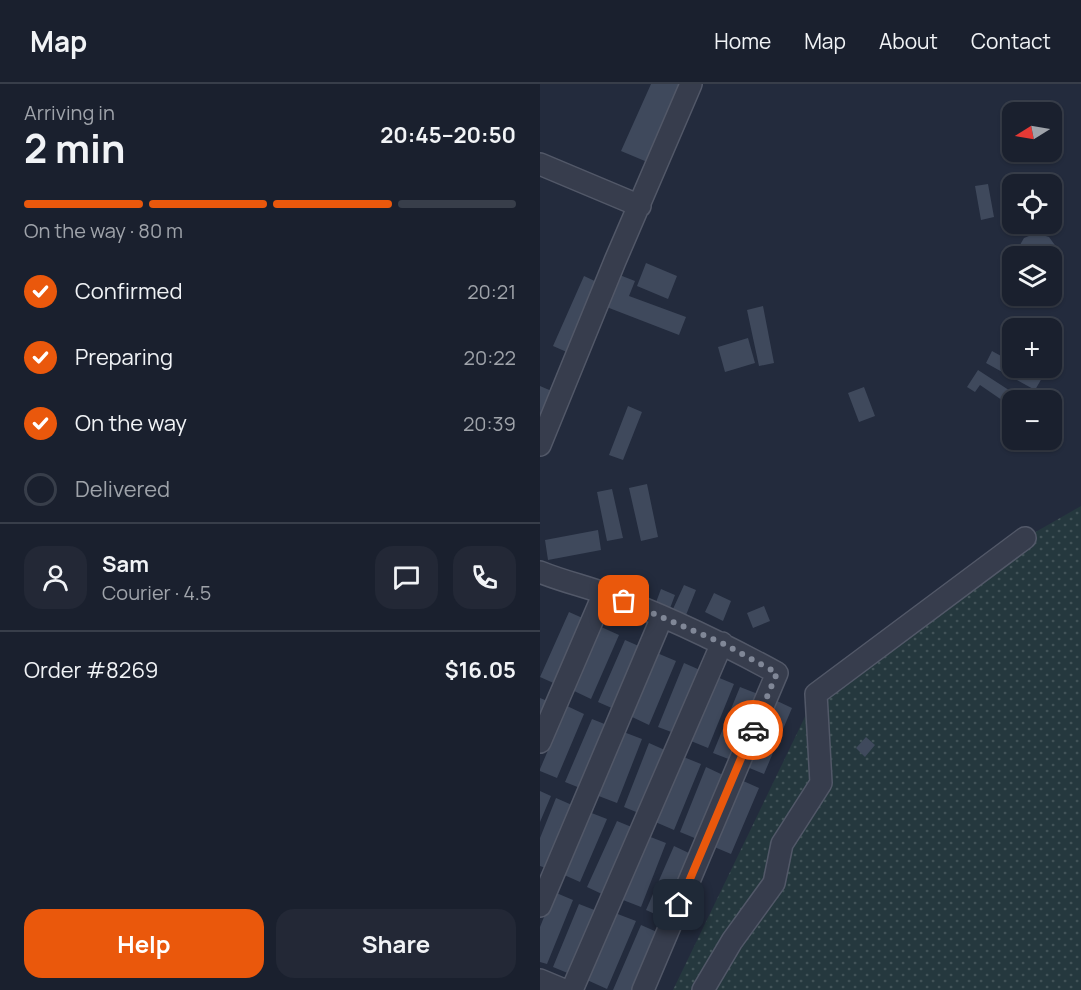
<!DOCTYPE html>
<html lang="en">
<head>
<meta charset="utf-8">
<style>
	body { margin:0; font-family:Manrope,sans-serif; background:#232836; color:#f1f3f6; height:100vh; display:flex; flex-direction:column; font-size:22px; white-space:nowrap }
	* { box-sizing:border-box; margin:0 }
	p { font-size:20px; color:#9fa3aa }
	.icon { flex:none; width:33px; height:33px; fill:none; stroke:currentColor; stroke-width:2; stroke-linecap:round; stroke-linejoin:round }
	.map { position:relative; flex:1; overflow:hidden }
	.panel { display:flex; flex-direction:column; background:#1a202e; width:540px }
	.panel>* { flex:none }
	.needle { width:39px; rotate:259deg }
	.controls { position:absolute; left:462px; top:18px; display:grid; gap:12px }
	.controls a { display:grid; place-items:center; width:60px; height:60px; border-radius:12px; background:#1a202e; box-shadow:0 2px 4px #0004,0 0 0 2px #383e4a; font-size:30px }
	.pin { position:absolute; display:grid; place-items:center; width:51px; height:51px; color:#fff; margin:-26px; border-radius:12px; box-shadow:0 3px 9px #0006 }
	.courier { position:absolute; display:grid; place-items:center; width:60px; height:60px; margin:-30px; border:4px solid #ea580c; border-radius:50%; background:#fff; color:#222; box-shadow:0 2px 8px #0007 }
	.headline em { font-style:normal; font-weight:700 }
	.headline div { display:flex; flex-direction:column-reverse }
	.headline { display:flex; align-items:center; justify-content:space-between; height:102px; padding:0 24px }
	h1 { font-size:39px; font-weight:700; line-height:45px }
	.bar { display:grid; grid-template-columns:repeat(4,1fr); gap:9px 6px; align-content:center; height:72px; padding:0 24px }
	.bar i { height:8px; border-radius:4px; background:#383e4a }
	.bar .active { background:#ea580c }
	.bar p { grid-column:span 4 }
	.line { display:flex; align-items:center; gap:15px; padding:0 24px; border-top:2px solid #383e4a }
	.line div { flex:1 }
	.round { display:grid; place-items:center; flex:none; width:63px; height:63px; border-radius:18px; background:#232836 }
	ol { padding:0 24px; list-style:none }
	li { display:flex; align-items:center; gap:18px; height:66px }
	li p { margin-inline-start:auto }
	li .icon { padding:6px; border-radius:50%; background:#ea580c; color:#fff; stroke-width:4 }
	li:last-child { color:#9fa3aa }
	li i { width:33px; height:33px; border:3px solid #383e4a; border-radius:50% }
	.button { display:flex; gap:12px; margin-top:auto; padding:12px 24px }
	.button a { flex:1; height:69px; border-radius:18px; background:#ea580c; color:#fff; font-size:24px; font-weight:700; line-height:69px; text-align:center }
	.button a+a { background:#232836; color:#f1f3f6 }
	header { display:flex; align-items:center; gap:36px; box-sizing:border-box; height:84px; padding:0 30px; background:#1a202e; border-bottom:2px solid #383e4a }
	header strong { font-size:28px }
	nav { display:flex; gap:33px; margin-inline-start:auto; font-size:21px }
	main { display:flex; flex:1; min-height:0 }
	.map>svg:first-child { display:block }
	.grass { fill:url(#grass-dots) }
	.building { fill:#3f495c }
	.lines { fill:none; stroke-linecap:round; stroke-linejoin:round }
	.minor-casing { stroke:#525868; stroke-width:24 }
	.minor { stroke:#373d4d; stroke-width:21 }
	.done { stroke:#808797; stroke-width:6; stroke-dasharray:0 10.8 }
	.route { stroke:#ea580c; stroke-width:8 }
</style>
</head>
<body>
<header>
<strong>Map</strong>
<nav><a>Home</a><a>Map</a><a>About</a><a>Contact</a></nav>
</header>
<main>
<section class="panel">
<div class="headline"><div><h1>2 min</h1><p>Arriving in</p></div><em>20:45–20:50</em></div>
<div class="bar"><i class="active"></i><i class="active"></i><i class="active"></i><i></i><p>On the way · 80 m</p></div>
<ol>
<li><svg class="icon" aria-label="check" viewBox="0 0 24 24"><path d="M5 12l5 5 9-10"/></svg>Confirmed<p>20:21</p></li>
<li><svg class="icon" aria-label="check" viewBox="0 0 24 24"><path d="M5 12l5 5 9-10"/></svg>Preparing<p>20:22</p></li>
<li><svg class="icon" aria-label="check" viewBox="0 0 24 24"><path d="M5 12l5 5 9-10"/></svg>On the way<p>20:39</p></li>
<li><i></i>Delivered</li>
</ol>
<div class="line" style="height:108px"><a class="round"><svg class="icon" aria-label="person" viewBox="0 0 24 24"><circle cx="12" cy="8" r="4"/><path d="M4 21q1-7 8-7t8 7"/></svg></a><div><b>Sam</b><p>Courier · 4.5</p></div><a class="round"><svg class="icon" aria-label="chat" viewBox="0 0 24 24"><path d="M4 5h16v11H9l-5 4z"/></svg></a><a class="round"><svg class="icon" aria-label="phone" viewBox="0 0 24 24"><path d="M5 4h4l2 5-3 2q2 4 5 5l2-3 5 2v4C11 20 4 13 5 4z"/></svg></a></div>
<div class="line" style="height:78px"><div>Order #8269</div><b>$16.05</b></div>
<div class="button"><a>Help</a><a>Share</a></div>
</section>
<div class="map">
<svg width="541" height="906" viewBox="0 0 541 906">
	<defs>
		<pattern id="grass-dots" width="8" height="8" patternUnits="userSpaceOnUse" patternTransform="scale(1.5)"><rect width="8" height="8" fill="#25383e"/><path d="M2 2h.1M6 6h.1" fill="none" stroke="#425358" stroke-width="1.8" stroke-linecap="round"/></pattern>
	</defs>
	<rect width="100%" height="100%" fill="#232b3d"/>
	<path class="grass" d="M541 422V906H133L276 610 485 454Z"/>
	<path class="building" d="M111 0H147L112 80 81 67Z
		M448 100 454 133 441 136 435 102Z
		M496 149 509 153 517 164 516 177 512 185V172H477V166L484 154Z
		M106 179 137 192 128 215 97 202Z
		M77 190 95 197 89 212 146 233 139 251 64 222Z
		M44 192 59 199 29 269 13 262Z
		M223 222 234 279 219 282 207 226Z
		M208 254 215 279 185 288 178 263Z
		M452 267 472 278V284H482L502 294 495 306 446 279Z
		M438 286 484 316H472V323L440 301 435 308 427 303Z
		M0 302 14 308 0 340Z
		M324 303 335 332 319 338 308 309Z
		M88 322 102 328 83 376 69 371Z
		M107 400 118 453 101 457 89 404Z
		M72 405 83 454 67 457 57 408Z
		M58 446 61 466 8 476 5 456Z
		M144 501 156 506 146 531 133 525Z
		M121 505 135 511 129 527 115 521Z
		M174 509 191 517 183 537 165 528Z
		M224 522 230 537 213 544 207 529Z
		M29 528 47 536 18 601 0 593Z
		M59 542 79 551 51 615 32 606Z
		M85 556 101 563 74 625 58 618Z
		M117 569 136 577 109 641 90 632Z
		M144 579 160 586 134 649 118 643Z
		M177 593 194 600 168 664 151 657Z
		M200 603 218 610 191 676 173 669Z
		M0 614 10 618 0 641Z
		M235 616 252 624 224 690 207 683Z
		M27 622 44 630 17 694 0 687V685Z
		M52 635 67 641 40 704 25 698Z
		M81 647 102 655 77 719 56 711Z
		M326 653 335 661 325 673 316 664Z
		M109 659 127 667 101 730 84 723Z
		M141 672 161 680 134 746 113 737Z
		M166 683 183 691 157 755 140 748Z
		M201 696 219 704 191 770 172 762Z
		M0 707 11 712 0 738Z
		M16 714 32 721 6 784 0 782V754Z
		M49 728 67 735 40 798 22 790Z
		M77 737 94 744 64 811 47 803Z
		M108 752 126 759 101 823 83 816Z
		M134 762 151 770 124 834 106 826Z
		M14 808 33 816 7 880 0 878V843Z
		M39 820 57 827 30 890 13 883Z
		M75 829 96 837 67 905 47 896Z
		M101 841 117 848 92 906H73Z"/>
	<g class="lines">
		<g class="minor-casing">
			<path id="minor" d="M0 80 100 122
				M0 361 75 177 151 0
				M0 488C22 497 44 502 66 510 125 531 182 559 237 589L103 906
				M0 658 64 509
				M0 822 122 533
				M0 896 24 906
				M32 906 182 559
				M163 906 192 857 234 799 242 760 281 699 276 610 485 454"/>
		</g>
		<use href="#minor" class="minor"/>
	</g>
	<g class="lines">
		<path class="done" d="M84 517 182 559 237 589 213 646"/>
		<path class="route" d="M139 821 213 646"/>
	</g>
</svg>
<div class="controls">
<a><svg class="needle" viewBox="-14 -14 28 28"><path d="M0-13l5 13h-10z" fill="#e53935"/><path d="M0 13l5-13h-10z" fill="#9fa3aa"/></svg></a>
<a><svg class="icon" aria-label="locate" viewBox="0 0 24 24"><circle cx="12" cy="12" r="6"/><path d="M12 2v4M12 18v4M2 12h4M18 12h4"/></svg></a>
<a><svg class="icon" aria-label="layers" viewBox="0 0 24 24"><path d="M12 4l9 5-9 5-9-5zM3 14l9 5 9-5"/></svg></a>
<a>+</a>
<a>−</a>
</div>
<div class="pin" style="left:84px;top:517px;background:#ea580c"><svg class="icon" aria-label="bag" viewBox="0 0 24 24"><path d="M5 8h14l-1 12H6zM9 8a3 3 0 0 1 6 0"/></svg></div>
<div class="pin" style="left:139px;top:821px;background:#1f2937"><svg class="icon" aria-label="home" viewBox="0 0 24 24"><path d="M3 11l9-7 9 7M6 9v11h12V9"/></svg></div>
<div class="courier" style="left:213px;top:646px"><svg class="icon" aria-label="car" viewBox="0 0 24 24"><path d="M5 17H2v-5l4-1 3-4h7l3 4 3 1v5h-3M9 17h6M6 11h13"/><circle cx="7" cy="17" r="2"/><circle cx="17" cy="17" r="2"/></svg></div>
</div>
</main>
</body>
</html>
